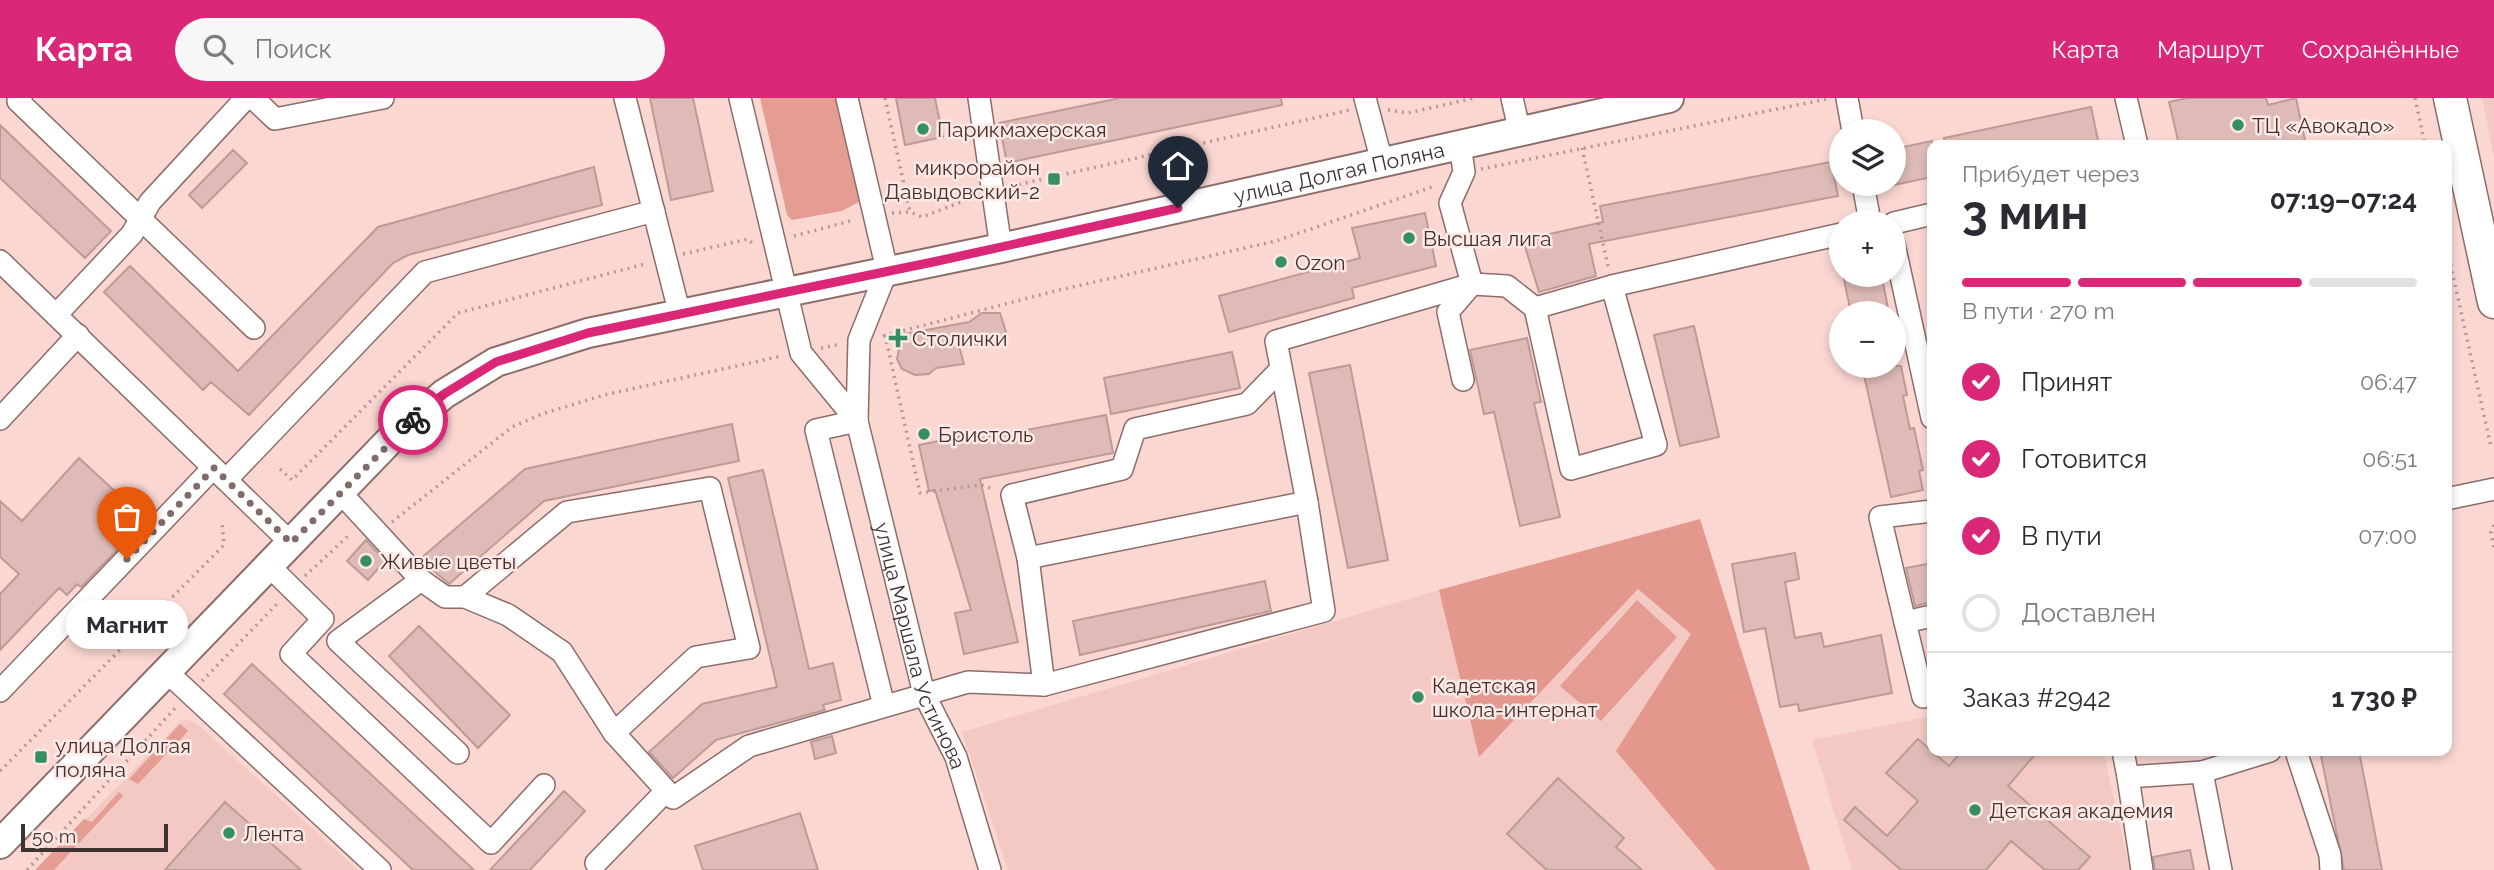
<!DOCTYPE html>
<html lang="ru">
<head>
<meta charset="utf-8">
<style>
	body { margin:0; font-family:Raleway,sans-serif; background:#f7f7f7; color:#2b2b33; height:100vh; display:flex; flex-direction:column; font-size:26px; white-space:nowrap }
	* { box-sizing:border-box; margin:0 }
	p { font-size:23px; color:#7c7c81 }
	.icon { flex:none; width:38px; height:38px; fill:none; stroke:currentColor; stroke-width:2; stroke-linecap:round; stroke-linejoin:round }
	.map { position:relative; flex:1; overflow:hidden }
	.drawer { position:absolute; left:1927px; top:42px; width:525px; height:616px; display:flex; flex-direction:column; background:#fff; border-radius:14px; box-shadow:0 4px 10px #0003 }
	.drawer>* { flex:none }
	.buttons { position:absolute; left:1829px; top:21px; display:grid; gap:14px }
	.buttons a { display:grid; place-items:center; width:77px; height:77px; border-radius:50%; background:#fff; box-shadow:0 4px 10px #0003; font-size:35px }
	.scale { position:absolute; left:21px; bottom:18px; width:147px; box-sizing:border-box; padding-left:7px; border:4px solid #403231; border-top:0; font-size:19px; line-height:24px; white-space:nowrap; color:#403231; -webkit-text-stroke:5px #fee8e5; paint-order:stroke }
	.pin { position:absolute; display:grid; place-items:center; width:60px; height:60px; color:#fff; margin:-72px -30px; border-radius:50% 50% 50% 0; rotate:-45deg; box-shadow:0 0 7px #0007 }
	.pin .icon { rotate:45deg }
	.courier { position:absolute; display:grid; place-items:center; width:70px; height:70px; margin:-35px; border:5px solid #db2777; border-radius:50%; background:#fff; color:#222; box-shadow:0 2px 9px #0007 }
	.bubble { position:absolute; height:49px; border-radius:24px; background:#fff; box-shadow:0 4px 10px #0003; font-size:23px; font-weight:700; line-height:49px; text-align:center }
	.head em { font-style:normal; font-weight:700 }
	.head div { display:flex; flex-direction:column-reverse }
	.head { display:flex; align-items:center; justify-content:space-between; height:119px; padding:0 35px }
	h1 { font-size:46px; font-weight:700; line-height:52px }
	.bar { display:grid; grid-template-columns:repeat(4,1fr); gap:10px 7px; align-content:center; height:84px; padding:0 35px }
	.bar i { height:9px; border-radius:5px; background:#e1e1e2 }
	.bar .selected { background:#db2777 }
	.bar p { grid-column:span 4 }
	.line { display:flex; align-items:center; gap:18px; padding:0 35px; border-top:2px solid #e1e1e2 }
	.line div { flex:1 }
	ol { padding:0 35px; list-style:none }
	li { display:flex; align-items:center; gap:21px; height:77px }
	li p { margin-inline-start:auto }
	li .icon { padding:7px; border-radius:50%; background:#db2777; color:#fff; stroke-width:4 }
	li:last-child { color:#7c7c81 }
	li i { width:38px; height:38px; border:4px solid #e1e1e2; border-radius:50% }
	header { display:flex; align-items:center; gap:42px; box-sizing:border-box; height:98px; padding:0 35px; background:#db2777; color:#fff }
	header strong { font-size:33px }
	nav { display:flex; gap:38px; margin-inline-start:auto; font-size:24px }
	.search { width:490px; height:63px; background:#f7f7f7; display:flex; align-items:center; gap:18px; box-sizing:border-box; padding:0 24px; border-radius:38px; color:#7c7c81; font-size:26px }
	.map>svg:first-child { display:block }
	.built { fill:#f4c9c4 }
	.green { fill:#e49c93 }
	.forest { fill:#e4978d }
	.building { fill:#debbb6; stroke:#bc9b96; stroke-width:2 }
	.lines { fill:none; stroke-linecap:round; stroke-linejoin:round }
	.minor-casing { stroke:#8c6d69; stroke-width:24 }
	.major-casing { stroke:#8c6d69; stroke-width:32 }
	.highway-casing { stroke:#8c6d69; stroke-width:35 }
	.path { stroke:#b49895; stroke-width:3.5; stroke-dasharray:2 5; stroke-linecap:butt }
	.minor { stroke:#fff; stroke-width:21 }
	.major { stroke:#fff; stroke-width:28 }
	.highway { stroke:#fff; stroke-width:32 }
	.done { stroke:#816c69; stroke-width:7; stroke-dasharray:0 12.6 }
	.route { stroke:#db2777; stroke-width:9 }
	.poi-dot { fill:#368e63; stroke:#fee8e5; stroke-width:2.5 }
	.labels { text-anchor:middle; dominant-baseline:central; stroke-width:5; stroke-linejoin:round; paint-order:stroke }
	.poi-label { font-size:21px; fill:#403231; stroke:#fee8e5; text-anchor:start }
	.street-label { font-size:21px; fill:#403231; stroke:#fee8e5 }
</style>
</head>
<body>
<header>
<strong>Карта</strong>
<div class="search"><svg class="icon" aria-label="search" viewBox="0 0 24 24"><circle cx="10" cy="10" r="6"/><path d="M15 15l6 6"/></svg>Поиск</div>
<nav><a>Карта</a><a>Маршрут</a><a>Сохранённые</a></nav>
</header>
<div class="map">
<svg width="2494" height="772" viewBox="0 0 2494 772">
	<rect width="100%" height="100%" fill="#fbd7d2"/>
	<path class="built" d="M2482 0H2494V60Z
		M1700 421 1810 772H1008L962 634 1439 492Z
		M1932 618V653H2103L2130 772H1852L1812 642Z
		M182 621 195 624 358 772H38Z"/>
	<path class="green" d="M760 0H841L859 104 842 113 792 122 787 117Z
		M1637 502 1677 539 1601 623 1560 588Z
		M180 626 188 633 138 686 129 681Z
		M119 694 123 698 54 772H35L84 721 92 724Z"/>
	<path class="forest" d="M1700 421 1810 772H1716L1616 653 1691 536 1638 491 1479 659 1439 492Z"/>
	<path class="building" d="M650 0H693L713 93 671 102Z
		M896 0H935L943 39 905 47Z
		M1120 0H1281L1282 7 1007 65 999 25Z
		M2187 0H2266L2268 7 2296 0 2306 47H2179L2169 4Z
		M2091 9 2099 47H1945L1944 40Z
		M0 27 111 133 85 160 0 80Z
		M1932 43V79L1894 87V51Z
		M233 52 247 65 202 110 189 97Z
		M1831 64 1838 98 1589 146 1596 178 1539 194 1523 142 1603 124 1600 108Z
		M594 69 602 107 408 157 393 165 249 317 211 284 203 292 104 194 130 168 238 273 378 129Z
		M1425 115 1436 168 1352 190 1354 200 1229 234 1219 198 1360 160 1352 130Z
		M1843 177H1876L1877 181 1882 180 1889 215H1851Z
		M982 215H1000L1007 237 986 249 957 241 964 266 936 270 929 276 915 277 902 271 897 261 899 251 894 238 969 224Z
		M1694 228 1719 339 1680 348 1654 237Z
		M1527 240 1541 304 1534 305 1560 419 1520 428 1494 314 1484 316 1470 252Z
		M1232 254 1240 290 1111 316 1104 280Z
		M1350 267 1388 462 1348 470 1309 275Z
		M1862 268H1901L1907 297 1903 298 1910 331 1914 330 1923 372 1919 373 1923 392 1891 399Z
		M1106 317 1113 355 980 381 1018 544 964 556 955 515 971 512 935 392 929 393 919 347 972 336 973 342Z
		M732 326 739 363 544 403 449 486 420 461 525 371Z
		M79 360 146 422 81 489 77 486 67 497 59 490 0 552V496L19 476 0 459V403L22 423Z
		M763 372 809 571 833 565 841 602 823 607 825 612 716 642 673 680 649 654 702 606 777 589 728 380Z
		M366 442 385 463 368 482 347 463Z
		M1795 455 1799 481 1785 484 1795 540 1821 535 1824 549 1881 537 1892 595 1799 613 1798 606 1780 609 1765 530 1744 534 1732 466Z
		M1932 465V504L1915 508 1906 470Z
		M1265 483 1271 513 1080 557 1073 523Z
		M419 528 510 617 478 650 389 558Z
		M252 566 474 772H413L224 596Z
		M832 638 836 655 815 661 811 644Z
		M1918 641 1949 668 1962 653H2038L2008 688 2090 759 2078 772H2045L2011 743 1986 772H1901L1844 722 1855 709 1887 738 1918 703 1886 675Z
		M2320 653H2359L2382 772H2344Z
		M1558 680 1624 740 1616 749 1642 772H1547L1507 736Z
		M564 693 585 713 530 772H490Z
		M225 704 301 772H165Z
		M800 715 818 772H703L695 748Z
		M2190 752 2194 772H2155L2153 759Z"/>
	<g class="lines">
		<g class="minor-casing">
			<g id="minor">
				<path d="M21 0 18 3 254 230"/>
				<path d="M253 0 275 21 383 0"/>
				<path d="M625 0 680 217"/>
				<path d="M740 0 801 255 857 323"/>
				<path id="s1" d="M847 0 887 172 859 242 857 323 924 596 956 659 990 772"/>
				<path d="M979 0 1001 150"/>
				<path d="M1365 0 1382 64"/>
				<path d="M1512 0 1520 35"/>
				<path d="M1847 0 1853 33"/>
				<path d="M2126 0 2137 47"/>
				<path d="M1460 47 1464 74 1450 105 1472 186 1507 188 1535 210 1612 188 1841 136"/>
				<path d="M1863 86 1870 124"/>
				<path d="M1894 125 1932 116"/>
				<path d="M1894 146 1932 320"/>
				<path d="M0 163 291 445"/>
				<path d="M1535 210 1571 371 1656 347 1612 188"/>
				<path d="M56 217 132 136 150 104 246 0"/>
				<path d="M1281 271 1247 306 1135 331 1122 371 1012 397 1028 460 1044 587 1324 513 1307 404"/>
				<path d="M1463 282 1448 214 1472 186"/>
				<path d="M0 321 78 237"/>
				<path d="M857 323 816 332 884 608"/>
				<path d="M226 382 425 174 654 113"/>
				<path d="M340 394 421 482 445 499H465L508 517 562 554 614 635 673 700 749 648 968 584 1044 587"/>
				<path d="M2446 401 2494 391"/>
				<path d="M1028 460 1307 404 1276 243 1472 186"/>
				<path d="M269 468 323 521 291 556 491 745 544 687"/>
				<path d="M421 482 338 543 458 655"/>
				<path d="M465 499 567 414 710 390 749 550 696 559 614 635"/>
				<path d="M1905 524 1880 419 1932 413"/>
				<path d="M167 574 380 772"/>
				<path d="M0 593 213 370"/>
				<path d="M1923 599 1905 524 1932 518"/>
				<path d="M2123 653 2128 679 2202 674 2270 653"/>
				<path d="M2296 653 2330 757 2331 772"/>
				<path d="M2202 674 2221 772"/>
				<path d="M2128 679 2142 772"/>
				<path d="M596 765 665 694"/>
			</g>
		</g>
		<g class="major-casing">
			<g id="major">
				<path id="s2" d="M0 746 390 342 444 296 496 264 588 235 1001 150 1669 0"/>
			</g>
		</g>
		<g class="highway-casing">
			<path id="highway" d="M2450 0 2494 204"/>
		</g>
		<path class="path" d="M885 0 910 114
			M2415 0 2425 47
			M1388 12 1408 15 1474 0
			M1582 50 1608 168
			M1481 71 1827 1
			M1012 88 1350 12
			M892 115 910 114 922 119 974 99
			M794 138 854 122
			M2446 146 2491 349
			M683 156 748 141 753 146
			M885 237 920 395 981 387 993 391
			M883 238 1055 193 1276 143 1435 88
			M821 250 841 246
			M280 371 292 382 458 215 645 166
			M392 424 512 329 542 316 604 297 782 258
			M2494 427 2491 434 2494 450
			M305 478 350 436
			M202 583 280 503
			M0 673 224 447 222 424
			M27 772 177 608"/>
		<use href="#minor" class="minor"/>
		<use href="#major" class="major"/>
		<use href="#highway" class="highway"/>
	</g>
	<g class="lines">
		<path class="done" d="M127 461 214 370 291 445 413 322"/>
		<path class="route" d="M413 322 444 296 496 264 588 235 933 164 1178 110"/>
	</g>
	<g class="poi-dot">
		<circle cx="2238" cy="27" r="7"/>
		<circle cx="923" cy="31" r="7"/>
		<rect x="1047" y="74" width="14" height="14" rx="3.5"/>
		<circle cx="1409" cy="140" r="7"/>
		<circle cx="1281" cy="164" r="7"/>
		<path d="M894.5 229.5h7v7h7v7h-7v7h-7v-7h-7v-7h7z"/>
		<circle cx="924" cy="336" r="7"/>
		<circle cx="366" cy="463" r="7"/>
		<circle cx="1418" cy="599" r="7"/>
		<rect x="34" y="652" width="14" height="14" rx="3.5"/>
		<circle cx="1975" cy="712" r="7"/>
		<circle cx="229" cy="735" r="7"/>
	</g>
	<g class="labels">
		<g class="poi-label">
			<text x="2252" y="27">ТЦ «Авокадо»</text>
			<text x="937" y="31">Парикмахерская</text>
			<text x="1040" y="69" text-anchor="end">микрорайон<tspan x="1040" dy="24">Давыдовский-2</tspan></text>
			<text x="1423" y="140">Высшая лига</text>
			<text x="1295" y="164">Ozon</text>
			<text x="912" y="240">Столички</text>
			<text x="938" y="336">Бристоль</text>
			<text x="380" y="463">Живые цветы</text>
			<text x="1432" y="587">Кадетская<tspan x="1432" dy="24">школа-интернат</tspan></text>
			<text x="55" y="647">улица Долгая<tspan x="55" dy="24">поляна</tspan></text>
			<text x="1989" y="712">Детская академия</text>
			<text x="243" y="735">Лента</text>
		</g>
		<g class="street-label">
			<text stroke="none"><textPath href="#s2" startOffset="1558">улица Долгая Поляна</textPath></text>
			<text stroke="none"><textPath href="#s1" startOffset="567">улица Маршала Устинова</textPath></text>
		</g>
	</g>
</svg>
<div class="buttons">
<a><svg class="icon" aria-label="layers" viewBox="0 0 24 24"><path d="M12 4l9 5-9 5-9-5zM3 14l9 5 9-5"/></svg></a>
<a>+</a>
<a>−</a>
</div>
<div class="scale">50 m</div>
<div class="pin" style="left:127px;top:461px;background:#ea580c"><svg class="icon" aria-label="bag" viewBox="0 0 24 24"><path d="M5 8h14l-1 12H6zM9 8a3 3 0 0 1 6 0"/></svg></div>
<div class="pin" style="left:1178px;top:110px;background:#1f2937"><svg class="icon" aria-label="home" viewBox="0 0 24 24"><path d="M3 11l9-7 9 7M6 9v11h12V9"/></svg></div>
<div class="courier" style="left:413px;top:322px"><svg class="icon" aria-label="bike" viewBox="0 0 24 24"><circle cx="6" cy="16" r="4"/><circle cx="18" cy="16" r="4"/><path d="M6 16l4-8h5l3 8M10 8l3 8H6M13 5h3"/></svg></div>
<div class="bubble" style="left:66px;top:502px;width:122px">Магнит</div>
<section class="drawer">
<div class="head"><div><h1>3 мин</h1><p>Прибудет через</p></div><em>07:19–07:24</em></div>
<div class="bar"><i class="selected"></i><i class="selected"></i><i class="selected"></i><i></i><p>В пути · 270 m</p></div>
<ol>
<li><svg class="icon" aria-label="check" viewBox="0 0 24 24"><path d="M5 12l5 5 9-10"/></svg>Принят<p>06:47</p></li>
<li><svg class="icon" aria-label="check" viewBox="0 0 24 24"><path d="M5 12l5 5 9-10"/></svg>Готовится<p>06:51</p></li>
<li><svg class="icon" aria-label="check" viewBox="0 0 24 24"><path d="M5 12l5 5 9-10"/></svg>В пути<p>07:00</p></li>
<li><i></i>Доставлен</li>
</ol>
<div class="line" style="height:91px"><div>Заказ #2942</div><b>1 730 ₽</b></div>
</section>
</div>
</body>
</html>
